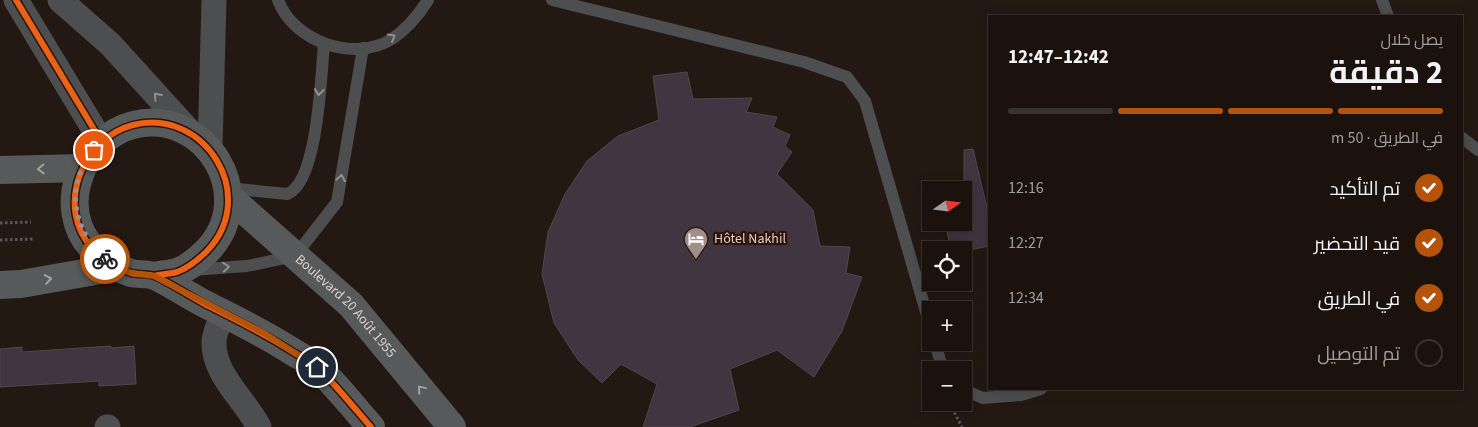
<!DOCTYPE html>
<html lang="ar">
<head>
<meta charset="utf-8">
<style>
	body { margin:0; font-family:"Source Sans 3",Cairo,sans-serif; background:#241b17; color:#f1f3f6; direction:rtl; height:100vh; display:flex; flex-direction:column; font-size:19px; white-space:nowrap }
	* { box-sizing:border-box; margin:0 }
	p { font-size:16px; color:#a09e9e }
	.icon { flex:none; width:28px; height:28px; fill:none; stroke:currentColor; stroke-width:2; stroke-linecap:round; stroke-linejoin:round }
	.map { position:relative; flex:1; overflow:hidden; direction:ltr }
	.details { position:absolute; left:988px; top:15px; width:475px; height:375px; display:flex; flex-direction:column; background:#1b120e; border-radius:0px; box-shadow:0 2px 12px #0003,0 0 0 1px #39322e; direction:rtl }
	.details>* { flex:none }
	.needle { width:32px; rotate:76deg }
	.buttons { position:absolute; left:922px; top:181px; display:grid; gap:10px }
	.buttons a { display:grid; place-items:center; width:50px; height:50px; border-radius:0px; background:#1b120e; box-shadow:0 2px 12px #0003,0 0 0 1px #39322e; font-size:25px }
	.pin { position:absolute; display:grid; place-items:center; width:42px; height:42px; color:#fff; margin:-21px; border:2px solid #fff; border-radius:50%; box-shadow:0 1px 5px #0007 }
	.courier { position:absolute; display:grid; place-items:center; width:50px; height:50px; margin:-25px; border:4px solid #b45309; border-radius:50%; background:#fff; color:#222; box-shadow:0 1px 6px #0007 }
	.summary em { font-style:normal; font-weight:700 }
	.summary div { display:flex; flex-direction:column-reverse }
	.summary { display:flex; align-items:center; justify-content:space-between; height:85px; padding:0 20px }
	h1 { font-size:32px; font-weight:700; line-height:38px }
	.bar { display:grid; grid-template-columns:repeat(4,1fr); gap:8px 5px; align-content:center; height:60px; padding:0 20px }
	.bar i { height:6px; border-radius:4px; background:#39322e }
	.bar .active { background:#b45309 }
	.bar p { grid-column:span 4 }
	ol { padding:0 20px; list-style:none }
	li { display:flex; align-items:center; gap:15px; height:55px }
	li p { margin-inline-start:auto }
	li .icon { padding:5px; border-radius:50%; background:#b45309; color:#fff; stroke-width:4 }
	li:last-child { color:#a09e9e }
	li i { width:28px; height:28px; border:2px solid #39322e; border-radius:50% }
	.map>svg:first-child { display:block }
	.building { fill:#403540; stroke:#4f484a }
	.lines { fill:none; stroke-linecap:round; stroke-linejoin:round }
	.path { stroke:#5a5857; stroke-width:3; stroke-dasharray:2.5 2.5; stroke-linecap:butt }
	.lane { stroke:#4c4e4f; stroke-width:12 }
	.street { stroke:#4c4e4f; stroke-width:25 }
	.secondary { stroke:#575a5b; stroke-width:28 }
	.cycleway-casing { stroke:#2b150b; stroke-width:9 }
	.cycleway { stroke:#ea6118; stroke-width:6 }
	.oneway { stroke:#968e8c }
	.oneway2 { stroke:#a9a09c }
	.done { stroke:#9e8f88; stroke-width:5; stroke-dasharray:0 9 }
	.route { stroke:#b45309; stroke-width:6 }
	.labels { text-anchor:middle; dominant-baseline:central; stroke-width:4.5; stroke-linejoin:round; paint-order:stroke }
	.poi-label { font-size:14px; fill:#dfcfc8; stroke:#2b150b; text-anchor:start }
	.street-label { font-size:14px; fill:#dfcfc8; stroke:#2b150b }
</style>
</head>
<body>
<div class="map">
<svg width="1478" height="427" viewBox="0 0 1478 427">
	<rect width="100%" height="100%" fill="#241812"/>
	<path class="building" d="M687 72 693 99 752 98 746 112 777 117 773 127 790 135 785 146 792 152 777 174 813 210 820 246 850 247 846 273 862 277 842 331 814 377 777 350 730 369 739 410 690 427H643L657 384 621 364 602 383 578 360 554 323 542 274 548 232 565 194 587 161 618 136 659 120 653 76Z
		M973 149 989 216V246L970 250H951L945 222H964V150Z
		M111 346V348L134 346 136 384 99 386V381L0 387V349L22 347V352Z"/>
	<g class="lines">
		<path class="path" d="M0 223 31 222
			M0 240 33 239
			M952 408 962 427"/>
		<path class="lane" d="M278 0C293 41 353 63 392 39 408 28 418 16 428 0
			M552 0 804 62 847 77 865 101 931 329
			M1382 0 1388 16
			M1461 137 1478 150
			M227 188 287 194C318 183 321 75 324 44
			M192 270 247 266 295 256 337 202 363 48
			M935 342 941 364 946 370
			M964 390 983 398 1021 395 1041 389"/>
		<path class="street" d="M16 0 101 141
			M60 0 110 44 190 132
			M210 149 214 0
			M223 313C220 322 214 333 214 342 213 374 245 400 259 427
			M107 427H108"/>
		<g class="secondary">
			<path d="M0 170 82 168"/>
			<path id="s1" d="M229 197 351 305 452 427"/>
			<path d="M154 276C162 274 170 274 177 272 188 268 199 259 207 251 260 196 205 107 133 125 82 138 54 208 93 249 104 260 116 268 131 273 139 275 149 273 157 277 173 285 188 295 203 303 234 319 264 333 293 352 301 357 311 361 318 368 337 386 354 408 371 427"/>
			<path d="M0 285 21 284 118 267"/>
		</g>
		<g class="cycleway-casing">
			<path id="cycleway" d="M16 0 101 141
				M154 276C162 274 170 274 177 272 188 268 199 259 207 251 260 196 205 107 133 125 82 138 54 208 93 249 104 260 116 268 131 273 139 275 149 273 157 277 173 285 188 295 203 303 234 319 264 333 293 352 301 357 311 361 318 368 337 386 354 408 371 427"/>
		</g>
		<use href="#cycleway" class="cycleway"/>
	</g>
	<defs><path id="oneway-chevron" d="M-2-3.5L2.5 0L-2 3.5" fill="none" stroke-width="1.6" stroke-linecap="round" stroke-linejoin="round" transform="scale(1.25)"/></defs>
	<g class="oneway">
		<use href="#oneway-chevron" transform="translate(392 37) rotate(-30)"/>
		<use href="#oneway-chevron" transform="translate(319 92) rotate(96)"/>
		<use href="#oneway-chevron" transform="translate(157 96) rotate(-132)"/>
		<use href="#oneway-chevron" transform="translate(341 178) rotate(-81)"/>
		<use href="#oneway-chevron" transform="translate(226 267) rotate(-5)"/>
	</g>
	<g class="oneway2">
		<use href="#oneway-chevron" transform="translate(41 169) rotate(179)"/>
		<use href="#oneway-chevron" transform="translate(48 279) rotate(-10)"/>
		<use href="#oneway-chevron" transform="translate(421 389) rotate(-130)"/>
	</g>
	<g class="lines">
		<path class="done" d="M94 150C64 184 73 230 105 259"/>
		<path class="route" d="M105 259 131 273 154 276 264 333 317 367"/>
	</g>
	<defs>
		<g id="hotel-pin" transform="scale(1.25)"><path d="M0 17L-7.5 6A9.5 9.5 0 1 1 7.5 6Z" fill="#9e8f88" stroke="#2b150b"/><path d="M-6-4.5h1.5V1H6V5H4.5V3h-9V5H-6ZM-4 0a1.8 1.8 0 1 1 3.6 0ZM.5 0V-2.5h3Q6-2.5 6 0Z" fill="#fff"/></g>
	</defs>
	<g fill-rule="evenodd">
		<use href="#hotel-pin" x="696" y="239"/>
	</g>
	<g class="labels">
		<g class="poi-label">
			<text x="714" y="239">Hôtel Nakhil</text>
		</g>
		<g class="street-label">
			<text stroke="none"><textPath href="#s1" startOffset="160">Boulevard 20 Août 1955</textPath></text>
		</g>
	</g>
</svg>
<div class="buttons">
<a><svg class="needle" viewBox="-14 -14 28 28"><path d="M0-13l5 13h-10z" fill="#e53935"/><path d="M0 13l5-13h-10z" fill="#a09e9e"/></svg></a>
<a><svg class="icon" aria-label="locate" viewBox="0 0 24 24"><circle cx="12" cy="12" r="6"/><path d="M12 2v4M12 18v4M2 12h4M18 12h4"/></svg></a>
<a>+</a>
<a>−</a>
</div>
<div class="pin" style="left:94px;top:150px;background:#ea580c"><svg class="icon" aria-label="bag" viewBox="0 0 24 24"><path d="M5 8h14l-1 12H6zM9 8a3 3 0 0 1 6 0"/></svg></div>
<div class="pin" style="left:317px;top:367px;background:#1f2937"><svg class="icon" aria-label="home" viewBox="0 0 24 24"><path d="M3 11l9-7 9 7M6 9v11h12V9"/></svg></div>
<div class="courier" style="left:105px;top:259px"><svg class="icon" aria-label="bike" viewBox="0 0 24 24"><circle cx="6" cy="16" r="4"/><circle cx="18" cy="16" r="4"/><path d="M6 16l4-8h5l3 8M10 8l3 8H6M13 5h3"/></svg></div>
<section class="details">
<div class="summary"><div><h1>2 دقيقة</h1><p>يصل خلال</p></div><em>12:42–12:47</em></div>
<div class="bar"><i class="active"></i><i class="active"></i><i class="active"></i><i></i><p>في الطريق · 50 m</p></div>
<ol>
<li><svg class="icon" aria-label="check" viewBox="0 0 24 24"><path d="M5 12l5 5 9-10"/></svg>تم التأكيد<p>12:16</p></li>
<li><svg class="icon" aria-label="check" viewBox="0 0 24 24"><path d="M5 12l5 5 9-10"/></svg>قيد التحضير<p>12:27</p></li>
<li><svg class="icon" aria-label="check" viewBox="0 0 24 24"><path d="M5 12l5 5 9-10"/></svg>في الطريق<p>12:34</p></li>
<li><i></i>تم التوصيل</li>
</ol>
</section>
</div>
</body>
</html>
